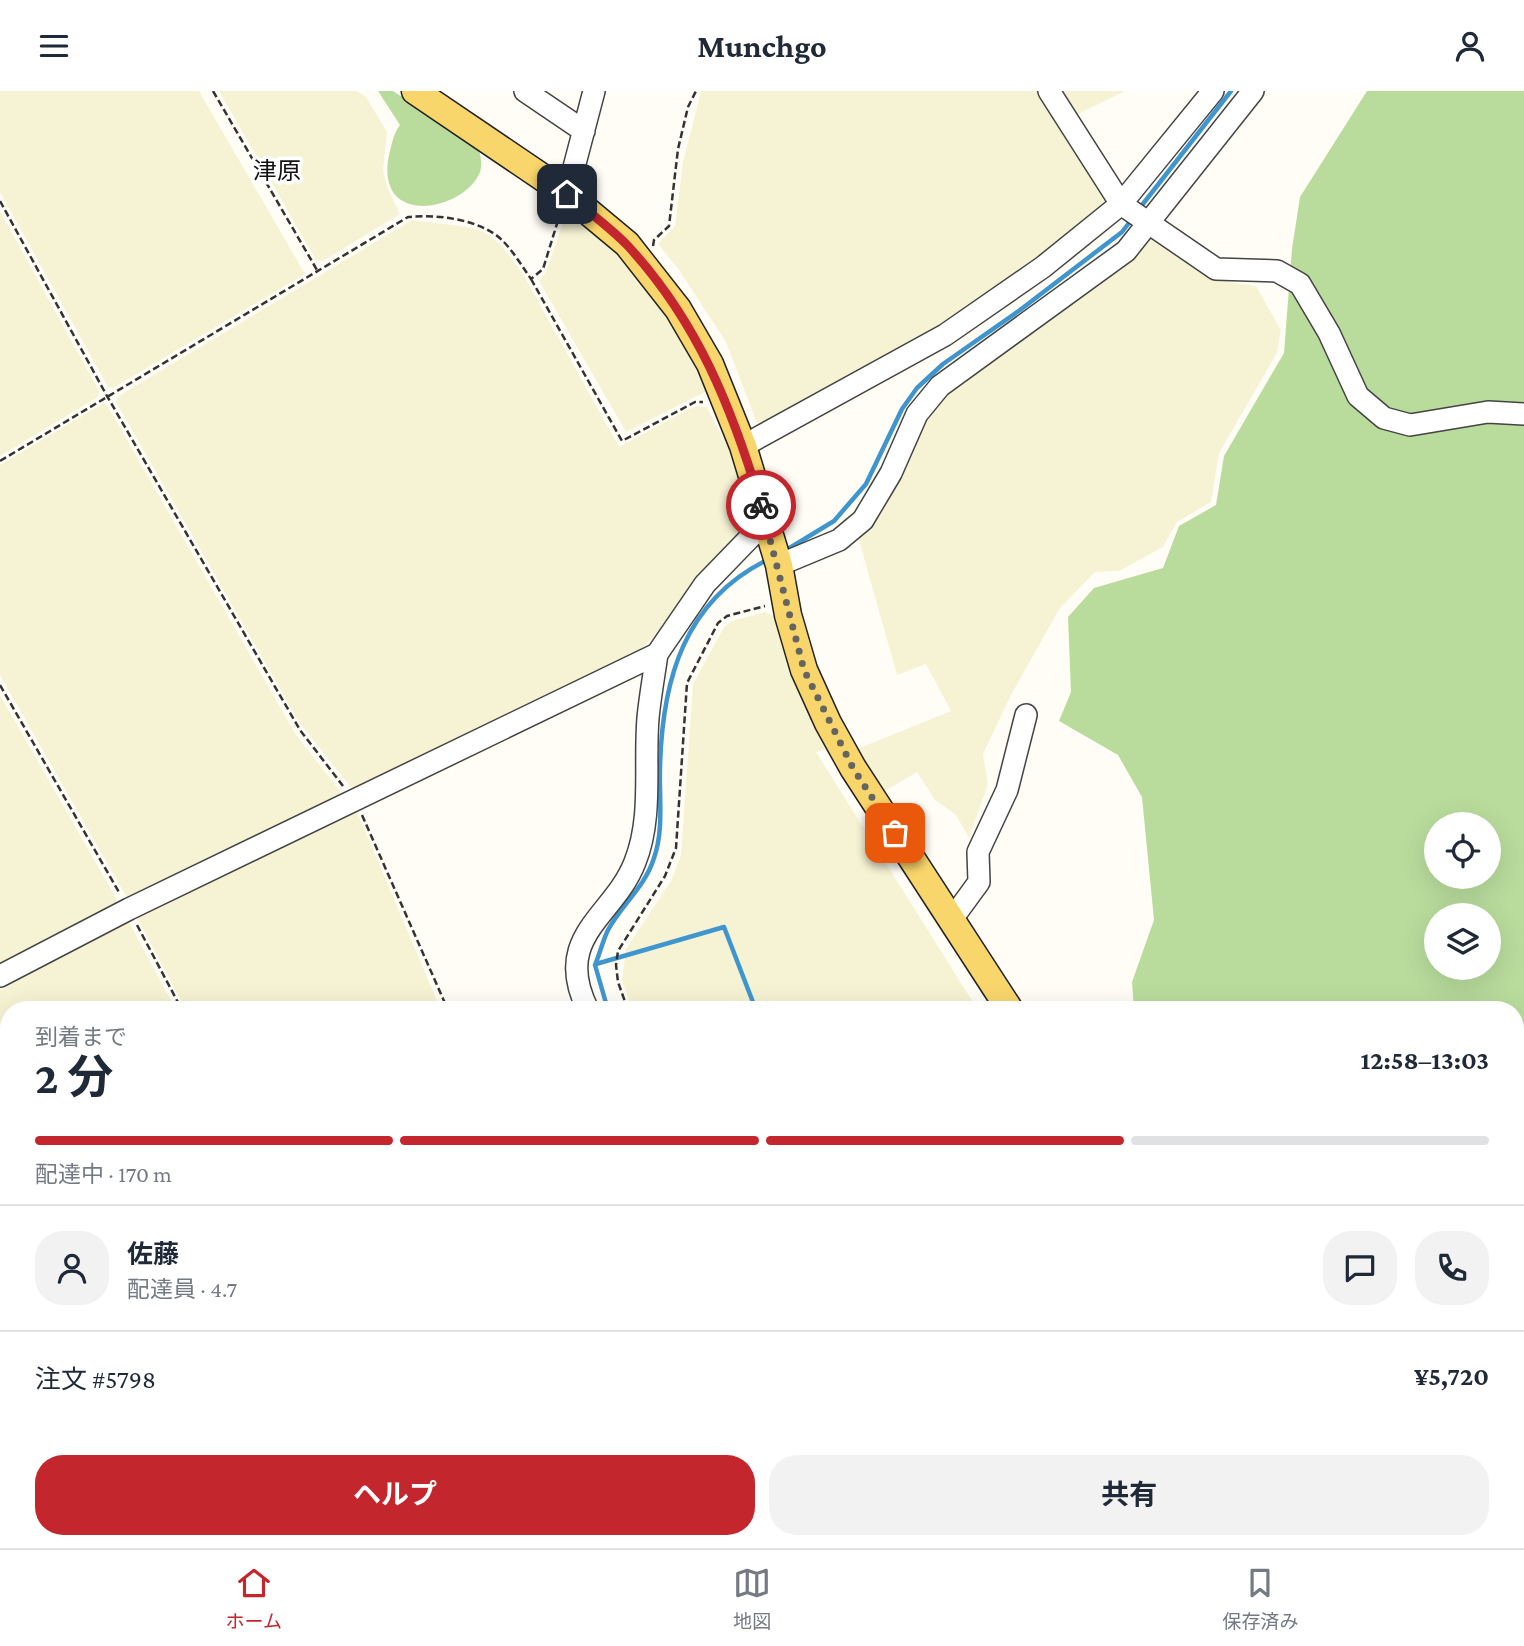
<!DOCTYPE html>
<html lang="ja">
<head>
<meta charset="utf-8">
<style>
	body { margin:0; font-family:"Crimson Pro","Noto Sans JP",serif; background:#f2f2f3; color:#1f2937; height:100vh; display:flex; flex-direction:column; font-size:26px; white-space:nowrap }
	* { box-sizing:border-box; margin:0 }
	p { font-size:23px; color:#747a83 }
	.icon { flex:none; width:38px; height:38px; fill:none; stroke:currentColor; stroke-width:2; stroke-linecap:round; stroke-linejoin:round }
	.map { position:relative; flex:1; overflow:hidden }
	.details { position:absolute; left:0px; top:910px; width:1524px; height:548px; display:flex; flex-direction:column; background:#fff; border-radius:28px 28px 0 0; box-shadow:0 7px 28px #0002 }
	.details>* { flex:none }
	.tools { position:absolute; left:1424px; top:721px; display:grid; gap:14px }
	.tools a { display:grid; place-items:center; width:77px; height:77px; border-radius:50%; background:#fff; box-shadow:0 7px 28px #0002; font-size:35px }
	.pin { position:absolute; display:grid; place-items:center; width:60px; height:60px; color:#fff; margin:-30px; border-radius:14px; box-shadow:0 4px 10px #0006 }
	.courier { position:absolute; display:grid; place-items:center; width:70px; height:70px; margin:-35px; border:5px solid #c4262e; border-radius:50%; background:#fff; color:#222; box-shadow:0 2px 9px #0007 }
	.head em { font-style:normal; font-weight:700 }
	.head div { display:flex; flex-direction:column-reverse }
	.head { display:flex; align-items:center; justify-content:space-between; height:119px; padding:0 35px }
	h1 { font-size:46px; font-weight:700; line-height:52px }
	.bar { display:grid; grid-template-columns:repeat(4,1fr); gap:10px 7px; align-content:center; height:84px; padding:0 35px }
	.bar i { height:9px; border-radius:5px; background:#e0e1e3 }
	.bar .active { background:#c4262e }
	.bar p { grid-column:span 4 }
	.line { display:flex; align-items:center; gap:18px; padding:0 35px; border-top:2px solid #e0e1e3 }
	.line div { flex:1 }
	.round { display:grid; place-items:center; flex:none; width:74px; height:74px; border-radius:28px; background:#f2f2f3 }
	.action { display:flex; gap:14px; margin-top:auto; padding:14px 35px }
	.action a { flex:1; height:80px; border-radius:28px; background:#c4262e; color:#fff; font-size:28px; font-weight:700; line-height:80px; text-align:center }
	.action a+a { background:#f2f2f3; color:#1f2937 }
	header { display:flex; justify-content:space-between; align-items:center; height:91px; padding:0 35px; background:#fff; font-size:32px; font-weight:700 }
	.menu { display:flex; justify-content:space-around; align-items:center; height:98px; border-top:2px solid #e0e1e3; background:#fff; font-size:19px; color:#747a83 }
	.menu a { display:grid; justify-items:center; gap:4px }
	.menu .active { color:#c4262e }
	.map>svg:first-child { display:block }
	.farmland { fill:#f6f3d4 }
	.forest { fill:#b9dc9c; fill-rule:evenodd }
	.water { fill:#b9e0f7; stroke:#3f96cf; stroke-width:2 }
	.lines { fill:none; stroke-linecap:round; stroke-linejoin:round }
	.stream { stroke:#3f96cf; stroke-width:4.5 }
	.river { stroke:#b9e0f7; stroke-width:26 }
	.minor-casing { stroke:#444; stroke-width:24 }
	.major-casing { stroke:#222; stroke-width:29 }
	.path { stroke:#333; stroke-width:2.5; stroke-dasharray:7 3.5; stroke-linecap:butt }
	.minor { stroke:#fff; stroke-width:21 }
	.major { stroke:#f9d66b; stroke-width:26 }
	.done { stroke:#646461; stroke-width:7; stroke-dasharray:0 12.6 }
	.route { stroke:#c4262e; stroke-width:9 }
	.labels { text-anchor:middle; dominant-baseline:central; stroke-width:7; stroke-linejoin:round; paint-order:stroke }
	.quarter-label { font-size:24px; fill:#111; stroke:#fff }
</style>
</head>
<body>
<header><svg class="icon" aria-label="menu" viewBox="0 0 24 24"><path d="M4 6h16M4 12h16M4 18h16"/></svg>Munchgo<svg class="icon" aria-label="person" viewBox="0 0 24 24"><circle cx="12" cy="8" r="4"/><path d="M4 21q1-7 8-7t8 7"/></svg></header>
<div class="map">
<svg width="1524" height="1457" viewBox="0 0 1524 1457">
	<rect width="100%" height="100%" fill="#fffdf5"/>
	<path class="farmland" d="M0 0H199L305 183 113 297 108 296 0 101Z
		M219 0H357L366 6 387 41 383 80 388 98 400 123 323 170 316 169Z
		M701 0H1125L1076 24 1108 104 1104 114 1017 186 927 248 758 335 726 251 679 179 658 153 675 135 683 71Z
		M0 120 99 300 98 306 0 365Z
		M567 120 609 153 662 212 713 297 626 341 539 190 546 181Z
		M412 129 468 136 486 142 501 154 523 183 619 356 689 318 697 315 707 317 726 352 734 359 753 428 669 533 622 574 353 699 299 631 116 311 117 306Z
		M1148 146 1210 188 1256 195 1281 239 1277 262 1219 362 1211 411 1177 431 1163 456 1119 480 1095 481 1060 517 1011 604 983 663 988 693 969 747 956 724 935 709 917 681 883 701 857 658 951 620 926 573 897 584 857 442 880 425 928 321 943 304Z
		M102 313 107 314 296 644 340 700 339 707 127 807 0 584V374Z
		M765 521 779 527 830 657 816 661 978 919H632L622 889 626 858 671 790 681 764 693 593 724 536 732 530Z
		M0 604 116 807 115 817 0 875Z
		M355 716 441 919H186L136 825Z
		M128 829 176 919H9V1291L0 1282V899Z
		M138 1449H371L356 1457H144Z
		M403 1449H455L459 1457H388Z
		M469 1449H607L605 1457H473Z
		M676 1449H745L749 1457H674Z
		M764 1449H1041V1457H767Z
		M1130 1449H1204L1207 1457H1141Z"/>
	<path class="forest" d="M378 0H393L478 55C480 63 483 72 480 81 465 120 374 138 389 64 392 53 393 43 400 34Z
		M1367 0H1524V1457H1355L1353 1449H1516V919H1134L1132 891 1154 829 1142 706 1118 664 1059 630 1071 601 1068 526 1094 497 1163 477 1179 435 1216 414 1224 365 1284 262 1292 158 1300 106ZM1437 733H1489V786H1437ZM1437 824H1489V877H1437Z"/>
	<path class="water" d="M1516 967 1524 984V1254H1516Z
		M0 1351 9 1362V1417L0 1406Z"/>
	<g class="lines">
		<path class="stream" d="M1139 118 1231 0
			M783 461 834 430 866 393 902 318 917 297 943 273 1020 219 1122 141 1132 128
			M596 873 724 836 756 919
			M595 874C600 862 603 849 608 839 622 813 645 796 654 767 664 739 659 706 660 677 662 589 684 509 769 468
			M595 874 608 919
			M957 1449 960 1457
			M638 1457 640 1449"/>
		<path class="river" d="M0 1424 9 1430"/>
		<g class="minor-casing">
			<path id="minor" d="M525 0 584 40
				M1049 0 1121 113 1216 178 1277 180 1300 193 1329 242 1358 305 1384 327 1410 334 1488 321 1524 323
				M567 103 594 0
				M743 355 945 244 1043 176 1121 113 1213 0
				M779 474 839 449 863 429 891 382 917 323 940 295 1126 160 1253 0
				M952 828 979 791 978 761 1007 699 1026 624
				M0 885 129 818 657 563 705 493 766 430
				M588 919C551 845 614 826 635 771 653 726 644 675 648 627 650 606 654 584 657 563
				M1047 1457 1044 1454 1050 1449"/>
		</g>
		<g class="major-casing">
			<path id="major" d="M415 0 567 103 627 153 678 218 710 273 743 355 779 474 788 524 804 579 828 632 853 677 1010 919
				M1216 1449 1219 1457"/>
		</g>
		<path class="path" d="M213 0 317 179
			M0 110 107 305 300 639 343 695
			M653 155 654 149 669 135 678 58 688 16 696 0
			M531 188 622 350 695 311H703
			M0 370 408 126C436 123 480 128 502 149 513 160 522 175 531 188L543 178 560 123
			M0 594 120 803
			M362 724 448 919
			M137 834 182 919
			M628 919 618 891 616 874 618 860 665 785 676 757 687 592 718 532 727 525 765 515
			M0 1289 9 1298
			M133 1449 139 1457
			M460 1449 464 1457
			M758 1449 761 1457
			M368 1457 383 1449
			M654 1457 656 1449"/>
		<use href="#minor" class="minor"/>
		<use href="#major" class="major"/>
	</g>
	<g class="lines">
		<path class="done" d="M761 414 804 579 853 677 895 742"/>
		<path class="route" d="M567 103C587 120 610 136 628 155 698 231 732 317 761 414"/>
	</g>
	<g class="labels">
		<g class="quarter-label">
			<text x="277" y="79">津原</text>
		</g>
	</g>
</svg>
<div class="tools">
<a><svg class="icon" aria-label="locate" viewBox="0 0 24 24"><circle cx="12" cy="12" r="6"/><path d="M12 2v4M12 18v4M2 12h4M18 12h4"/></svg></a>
<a><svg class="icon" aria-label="layers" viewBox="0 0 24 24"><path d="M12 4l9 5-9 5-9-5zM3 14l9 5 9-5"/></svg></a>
</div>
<div class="pin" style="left:895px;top:742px;background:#ea580c"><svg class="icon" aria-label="bag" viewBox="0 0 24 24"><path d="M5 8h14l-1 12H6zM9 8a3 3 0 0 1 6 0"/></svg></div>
<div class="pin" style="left:567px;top:103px;background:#1f2937"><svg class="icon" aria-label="home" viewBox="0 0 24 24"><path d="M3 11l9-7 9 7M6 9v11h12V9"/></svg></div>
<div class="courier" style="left:761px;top:414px"><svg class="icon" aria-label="bike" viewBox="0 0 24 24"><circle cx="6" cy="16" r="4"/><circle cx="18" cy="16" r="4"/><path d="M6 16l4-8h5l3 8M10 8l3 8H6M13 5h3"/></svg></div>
<section class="details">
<div class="head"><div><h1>2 分</h1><p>到着まで</p></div><em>12:58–13:03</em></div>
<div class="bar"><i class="active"></i><i class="active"></i><i class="active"></i><i></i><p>配達中 · 170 m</p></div>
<div class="line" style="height:126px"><a class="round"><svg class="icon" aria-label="person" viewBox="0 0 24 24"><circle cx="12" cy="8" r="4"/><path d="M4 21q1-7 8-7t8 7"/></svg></a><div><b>佐藤</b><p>配達員 · 4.7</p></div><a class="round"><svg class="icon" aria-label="chat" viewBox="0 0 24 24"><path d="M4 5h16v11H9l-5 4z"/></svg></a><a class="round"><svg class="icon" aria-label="phone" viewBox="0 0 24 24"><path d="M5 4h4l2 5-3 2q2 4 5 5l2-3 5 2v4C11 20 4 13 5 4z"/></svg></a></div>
<div class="line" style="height:91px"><div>注文 #5798</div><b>¥5,720</b></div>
<div class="action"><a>ヘルプ</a><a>共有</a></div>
</section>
</div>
<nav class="menu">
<a class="active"><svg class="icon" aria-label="home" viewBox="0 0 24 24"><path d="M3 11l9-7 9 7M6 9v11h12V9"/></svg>ホーム</a>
<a><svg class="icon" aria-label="map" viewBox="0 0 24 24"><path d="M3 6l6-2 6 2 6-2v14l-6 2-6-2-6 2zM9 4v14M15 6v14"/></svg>地図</a>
<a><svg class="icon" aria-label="saved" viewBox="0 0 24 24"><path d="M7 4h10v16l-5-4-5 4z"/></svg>保存済み</a>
</nav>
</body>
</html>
